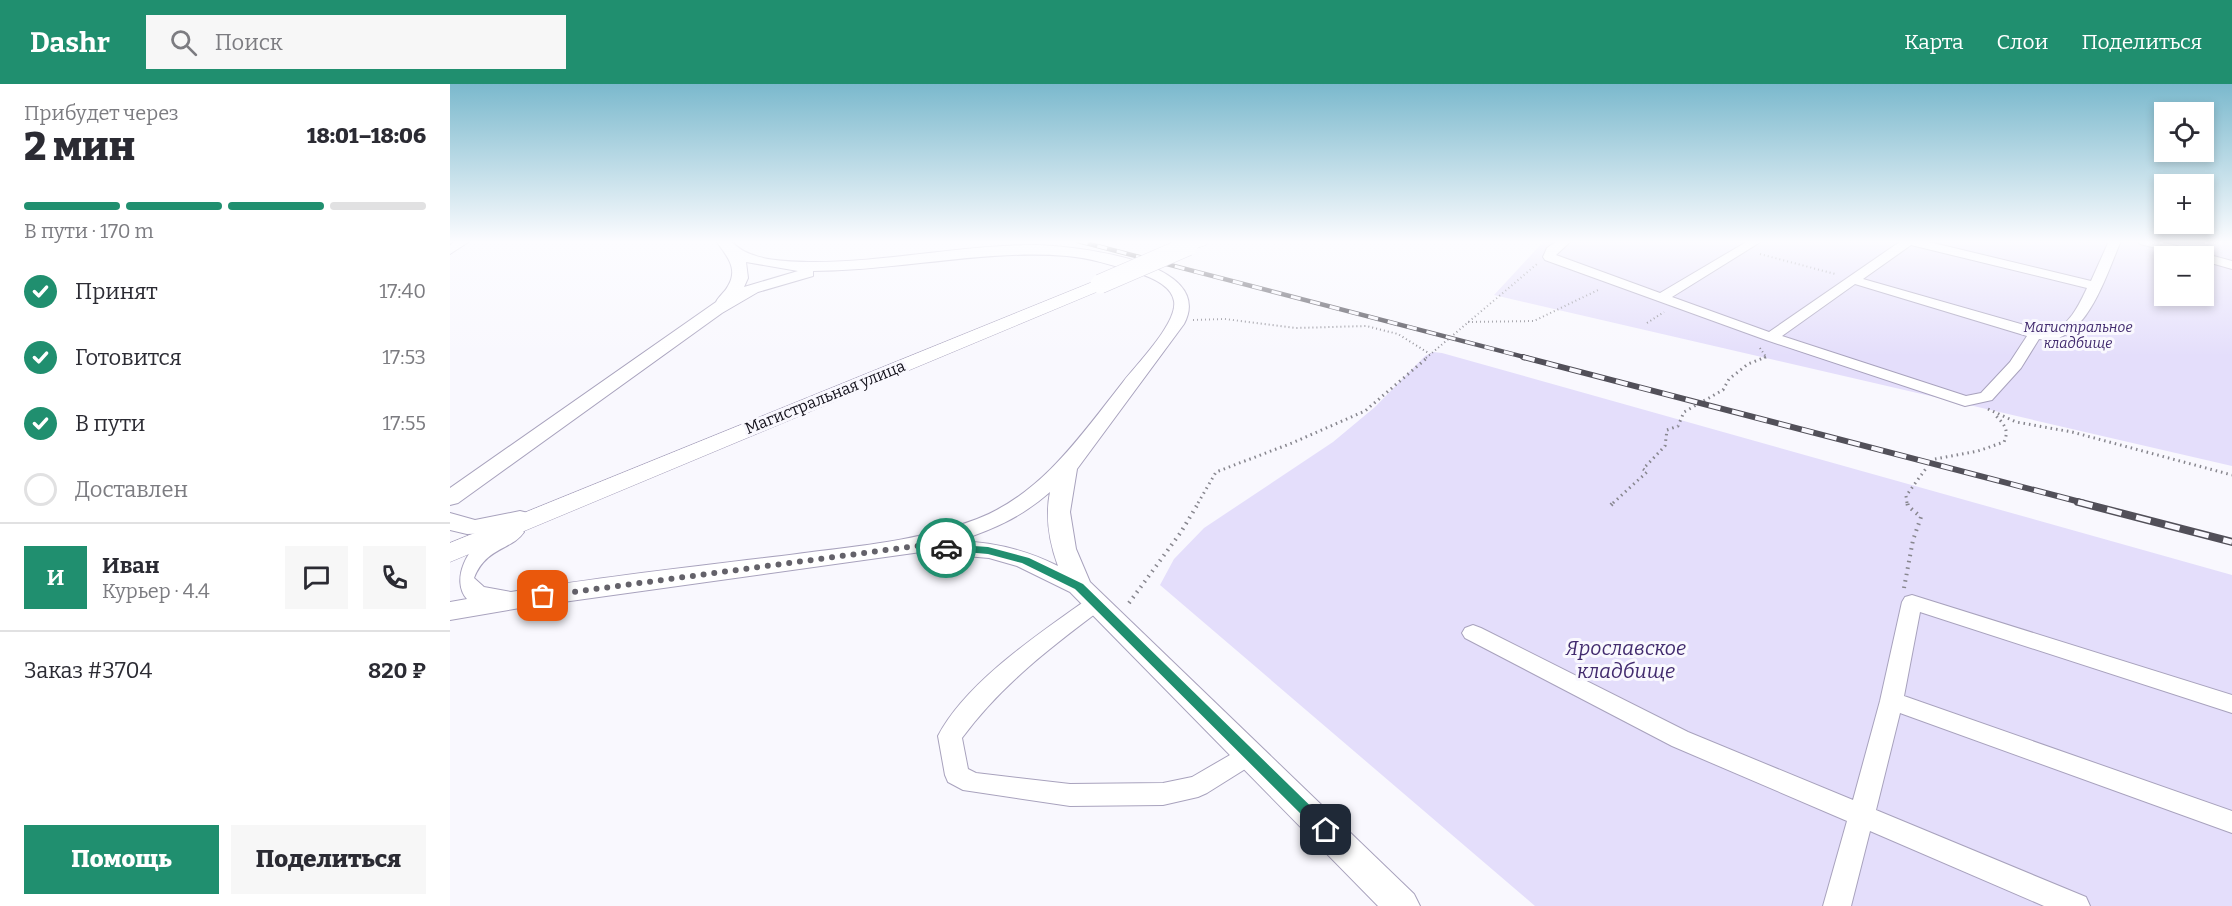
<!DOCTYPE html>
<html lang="ru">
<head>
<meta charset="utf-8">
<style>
	body { margin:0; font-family:Bitter,serif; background:#f7f7f7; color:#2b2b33; height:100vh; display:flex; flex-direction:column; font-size:22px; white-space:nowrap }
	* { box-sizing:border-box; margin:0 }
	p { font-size:20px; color:#7c7c81 }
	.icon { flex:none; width:33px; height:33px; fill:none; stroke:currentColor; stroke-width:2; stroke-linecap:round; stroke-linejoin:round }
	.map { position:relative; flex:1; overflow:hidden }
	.panel { display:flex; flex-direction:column; background:#fff; width:450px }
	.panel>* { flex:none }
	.tools { position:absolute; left:1704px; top:18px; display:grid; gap:12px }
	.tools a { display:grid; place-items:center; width:60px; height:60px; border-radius:0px; background:#fff; box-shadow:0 3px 9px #0003; font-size:30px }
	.pin { position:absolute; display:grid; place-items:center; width:51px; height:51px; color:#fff; margin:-26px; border-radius:12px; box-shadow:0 3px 9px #0006 }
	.courier { position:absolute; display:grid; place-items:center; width:60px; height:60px; margin:-30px; border:4px solid #208f6f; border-radius:50%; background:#fff; color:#222; box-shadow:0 2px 8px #0007 }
	.summary em { font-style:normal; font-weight:800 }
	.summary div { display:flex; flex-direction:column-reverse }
	.summary { display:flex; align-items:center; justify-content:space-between; height:102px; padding:0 24px }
	h1 { font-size:39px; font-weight:800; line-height:45px }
	.bar { display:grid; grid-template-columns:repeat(4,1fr); gap:9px 6px; align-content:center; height:72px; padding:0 24px }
	.bar i { height:8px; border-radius:4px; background:#e1e1e2 }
	.bar .current { background:#208f6f }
	.bar p { grid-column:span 4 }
	.line { display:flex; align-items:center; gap:15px; padding:0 24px; border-top:2px solid #e1e1e2 }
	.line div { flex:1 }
	.round { display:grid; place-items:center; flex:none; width:63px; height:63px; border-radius:0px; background:#f7f7f7 }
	ol { padding:0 24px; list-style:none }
	li { display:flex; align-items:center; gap:18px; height:66px }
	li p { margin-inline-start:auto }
	li .icon { padding:6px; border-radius:50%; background:#208f6f; color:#fff; stroke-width:4 }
	li:last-child { color:#7c7c81 }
	li i { width:33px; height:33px; border:3px solid #e1e1e2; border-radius:50% }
	.primary-button { display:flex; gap:12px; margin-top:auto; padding:12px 24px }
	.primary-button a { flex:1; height:69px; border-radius:0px; background:#208f6f; color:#fff; font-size:24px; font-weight:800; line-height:69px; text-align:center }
	.primary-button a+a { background:#f7f7f7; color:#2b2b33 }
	header { display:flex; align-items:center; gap:36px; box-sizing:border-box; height:84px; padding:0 30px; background:#208f6f; color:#fff }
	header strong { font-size:28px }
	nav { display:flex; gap:33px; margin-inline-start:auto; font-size:21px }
	.search { width:420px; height:54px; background:#f7f7f7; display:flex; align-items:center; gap:15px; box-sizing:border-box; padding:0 21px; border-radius:0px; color:#7c7c81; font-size:22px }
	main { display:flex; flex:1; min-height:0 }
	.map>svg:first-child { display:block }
	.green { fill:#e4defb; fill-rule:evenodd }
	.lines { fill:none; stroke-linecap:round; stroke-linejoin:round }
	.minor-casing { stroke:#a8a2bd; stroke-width:2 }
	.major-casing { stroke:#a8a2bd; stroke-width:2 }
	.highway-casing { stroke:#a8a2bd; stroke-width:1 }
	.path-far2 { stroke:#87868e; stroke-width:2; stroke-dasharray:1 3; stroke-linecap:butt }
	.path-far1 { stroke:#87868e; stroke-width:3; stroke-dasharray:1.5 4; stroke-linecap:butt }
	.path { stroke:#87868e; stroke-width:4; stroke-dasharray:1.5 5; stroke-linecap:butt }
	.minor { fill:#fff; fill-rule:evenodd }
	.major { fill:#fff; fill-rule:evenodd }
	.highway { fill:#fff; fill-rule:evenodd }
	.rail-far2-casing { stroke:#525059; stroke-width:4.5 }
	.rail-far1-casing { stroke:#525059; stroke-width:6 }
	.rail-casing { stroke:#525059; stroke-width:8 }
	.rail-far2 { stroke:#f9f8fe; stroke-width:3; stroke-dasharray:10; stroke-linecap:butt }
	.rail-far1 { stroke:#f9f8fe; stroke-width:4; stroke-dasharray:12; stroke-linecap:butt }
	.rail { stroke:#f9f8fe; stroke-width:5; stroke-dasharray:15; stroke-linecap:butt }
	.highway-bridge-casing { stroke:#a8a2bd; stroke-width:20; stroke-linecap:butt }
	.highway-bridge { stroke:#fff; stroke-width:19 }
	.route { fill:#208f6f }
	.done { stroke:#64626a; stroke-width:6; stroke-dasharray:0 10.8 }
	.labels { text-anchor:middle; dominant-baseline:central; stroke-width:6; stroke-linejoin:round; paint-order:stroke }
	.far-park-label { font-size:14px; font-style:italic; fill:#422b6e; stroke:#f9f8fe }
	.street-label { font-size:16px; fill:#13111b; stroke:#f9f8fe }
	.near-park-label { font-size:20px; font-style:italic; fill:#422b6e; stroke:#f9f8fe }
</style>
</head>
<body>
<header>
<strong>Dashr</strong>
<div class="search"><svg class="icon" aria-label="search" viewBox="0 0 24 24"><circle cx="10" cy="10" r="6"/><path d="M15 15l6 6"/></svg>Поиск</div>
<nav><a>Карта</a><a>Слои</a><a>Поделиться</a></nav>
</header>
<main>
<section class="panel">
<div class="summary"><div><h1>2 мин</h1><p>Прибудет через</p></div><em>18:01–18:06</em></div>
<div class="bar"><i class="current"></i><i class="current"></i><i class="current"></i><i></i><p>В пути · 170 m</p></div>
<ol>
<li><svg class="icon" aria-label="check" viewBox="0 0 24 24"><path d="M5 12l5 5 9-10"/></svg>Принят<p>17:40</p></li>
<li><svg class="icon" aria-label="check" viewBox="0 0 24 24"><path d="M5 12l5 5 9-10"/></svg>Готовится<p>17:53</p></li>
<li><svg class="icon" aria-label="check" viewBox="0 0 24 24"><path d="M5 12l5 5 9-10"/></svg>В пути<p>17:55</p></li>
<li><i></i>Доставлен</li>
</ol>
<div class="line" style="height:108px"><b class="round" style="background:#208f6f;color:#fff">И</b><div><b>Иван</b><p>Курьер · 4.4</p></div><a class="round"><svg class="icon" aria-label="chat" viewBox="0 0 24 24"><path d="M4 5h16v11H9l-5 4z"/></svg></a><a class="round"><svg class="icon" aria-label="phone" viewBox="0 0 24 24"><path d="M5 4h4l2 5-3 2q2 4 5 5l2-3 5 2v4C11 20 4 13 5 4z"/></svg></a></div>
<div class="line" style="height:78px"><div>Заказ #3704</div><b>820 ₽</b></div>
<div class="primary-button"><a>Помощь</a><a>Поделиться</a></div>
</section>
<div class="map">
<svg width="1782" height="822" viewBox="0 0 1782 822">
	<rect width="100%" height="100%" fill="#f9f8fe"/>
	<path class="green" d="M1094 157H1782V382L1044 211ZM1714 172H1754V212H1714Z
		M983 268 992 269 1782 491V822H1085L710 501 724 475 754 444 883 358 925 323 975 272Z"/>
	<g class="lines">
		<g class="minor-casing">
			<path id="minor" d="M6 157H20L0 170V161Z
				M1107 157H1121L1106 171 1210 209 1298 157H1312L1222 213 1319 248 1451 157H1475L1641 197 1659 157H1671C1656 190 1636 264 1589 255L1571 284 1542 316 1515 322 1316 256 1095 176 1093 173 1097 164ZM1461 161 1637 204C1629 221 1619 243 1599 248L1413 195ZM1405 200 1577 252 1560 278 1531 309 1516 312 1332 252Z
				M1688 157H1708L1782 177V185L1754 177V172H1739L1690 160Z
				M1462 511 1782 611V629L1470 528 1454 612 1782 727V749L1450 629 1426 726 1636 813 1640 822H1594L1420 747 1401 822H1373L1397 737 1222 662 1015 554 1012 549 1015 544 1023 541 1031 544 1238 648 1403 716 1430 617 1452 518 1455 513Z
				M646 512 653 514 656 519 653 524C601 563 551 601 512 654L518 685 526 689 620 700 713 699 742 693 799 660 808 663 811 670 808 677 757 709 748 713 713 721 620 722 513 706 498 698 495 691 488 652C516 598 590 549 639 514Z"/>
		</g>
		<g class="major-casing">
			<path id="major" d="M266 157H281C299 177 332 177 358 178 434 179 509 161 586 161 624 162 767 177 734 240L627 385 620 428 626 465 640 498 964 810 970 822H928L620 508 567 482 539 474 471 468 70 524 0 536V518L17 515C0 496 18 461 41 449L17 450 0 446V429L25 436 70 427 78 429 82 434 78 439 68 442 74 448C62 466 36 463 24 494L34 503 61 508C155 492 251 482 347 470 408 462 469 457 527 435 592 410 632 350 673 298 686 281 728 239 724 217 721 200 698 192 684 188 662 181 640 174 617 172 532 165 448 187 363 187V192L308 208 272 229 8 419 0 421V404L266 218C269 212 275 208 278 202 289 184 276 171 266 157ZM296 178 348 187 294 203 298 194ZM600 408C595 434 599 457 608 482 576 466 544 458 508 457 545 445 571 433 600 408Z"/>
		</g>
		<g class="highway-casing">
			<path id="highway" d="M735 157H758L756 161 738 167 730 162Z
				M650 195 656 196 659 200 656 204 0 478V459Z"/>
		</g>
		<path class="path-far2" d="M1310 170 1385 190
			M743 236 775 235 846 244 916 242 948 250 980 270
			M1018 238 1084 237 1148 206
			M1197 239 1214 228
			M1310 264 1316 273 1312 274
			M976 274 1087 180"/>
		<path class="path-far1" d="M1538 325 1566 338 1622 348 1782 391
			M1485 375 1528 367 1554 358C1560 345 1553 339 1544 330
			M748 419 766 388 842 359 915 327 978 273
			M1163 419 1197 388 1193 385 1215 362 1217 346 1228 342 1234 328 1273 306 1279 295 1298 280 1316 273
			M1457 419 1456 412 1477 383"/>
		<path class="path" d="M1161 421 1164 418
			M1454 504 1463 456 1471 433 1458 422 1457 418
			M679 519 731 448 749 418"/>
		<use href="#minor" class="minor"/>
		<use href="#major" class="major"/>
		<use href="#highway" class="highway"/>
		<g class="rail-far2-casing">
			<path id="rail-far2" d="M628 157 1078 274"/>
		</g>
		<g class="rail-far1-casing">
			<path id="rail-far1" d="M1073 273 1634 419"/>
		</g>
		<g class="rail-casing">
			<path id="rail" d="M1628 418 1782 458"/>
		</g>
		<use href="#rail-far2" class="rail-far2"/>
		<use href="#rail-far1" class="rail-far1"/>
		<use href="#rail" class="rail"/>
		<g class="highway-bridge-casing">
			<path id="highway-bridge" d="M650 200 738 162"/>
		</g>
		<use href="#highway-bridge" class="highway-bridge"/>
	</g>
	<linearGradient id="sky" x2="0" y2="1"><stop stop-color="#7bb9cd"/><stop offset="0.58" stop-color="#fcfcff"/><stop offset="1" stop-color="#fcfcff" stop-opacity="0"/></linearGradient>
	<rect width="1782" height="272" fill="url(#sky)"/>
	<path class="route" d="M496 460 538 463 579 474 633 500 881 742 883 746 881 750 876 752 871 750 625 505 572 479 538 470 492 466V461Z"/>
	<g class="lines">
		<path class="done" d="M93 512 466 462 496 464"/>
	</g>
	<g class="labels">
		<g class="far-park-label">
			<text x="1628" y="243">Магистральное<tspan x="1628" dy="16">кладбище</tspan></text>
		</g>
		<g class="street-label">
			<text transform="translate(375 313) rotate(-22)">Магистральная улица</text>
		</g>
		<g class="near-park-label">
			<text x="1176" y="564">Ярославское<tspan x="1176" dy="23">кладбище</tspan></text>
		</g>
	</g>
</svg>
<div class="tools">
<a><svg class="icon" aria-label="locate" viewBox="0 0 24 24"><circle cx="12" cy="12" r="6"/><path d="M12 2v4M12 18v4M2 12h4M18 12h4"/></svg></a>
<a>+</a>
<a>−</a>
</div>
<div class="pin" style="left:93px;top:512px;background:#ea580c"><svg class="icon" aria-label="bag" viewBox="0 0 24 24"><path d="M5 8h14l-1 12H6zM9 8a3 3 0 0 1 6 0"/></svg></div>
<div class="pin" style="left:876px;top:746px;background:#1f2937"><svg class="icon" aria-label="home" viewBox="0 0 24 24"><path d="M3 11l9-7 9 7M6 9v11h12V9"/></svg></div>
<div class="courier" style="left:496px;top:464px"><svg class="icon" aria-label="car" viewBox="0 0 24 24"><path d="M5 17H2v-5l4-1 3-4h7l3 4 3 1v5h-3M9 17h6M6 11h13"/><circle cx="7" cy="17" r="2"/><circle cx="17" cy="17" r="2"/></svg></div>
</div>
</main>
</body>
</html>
